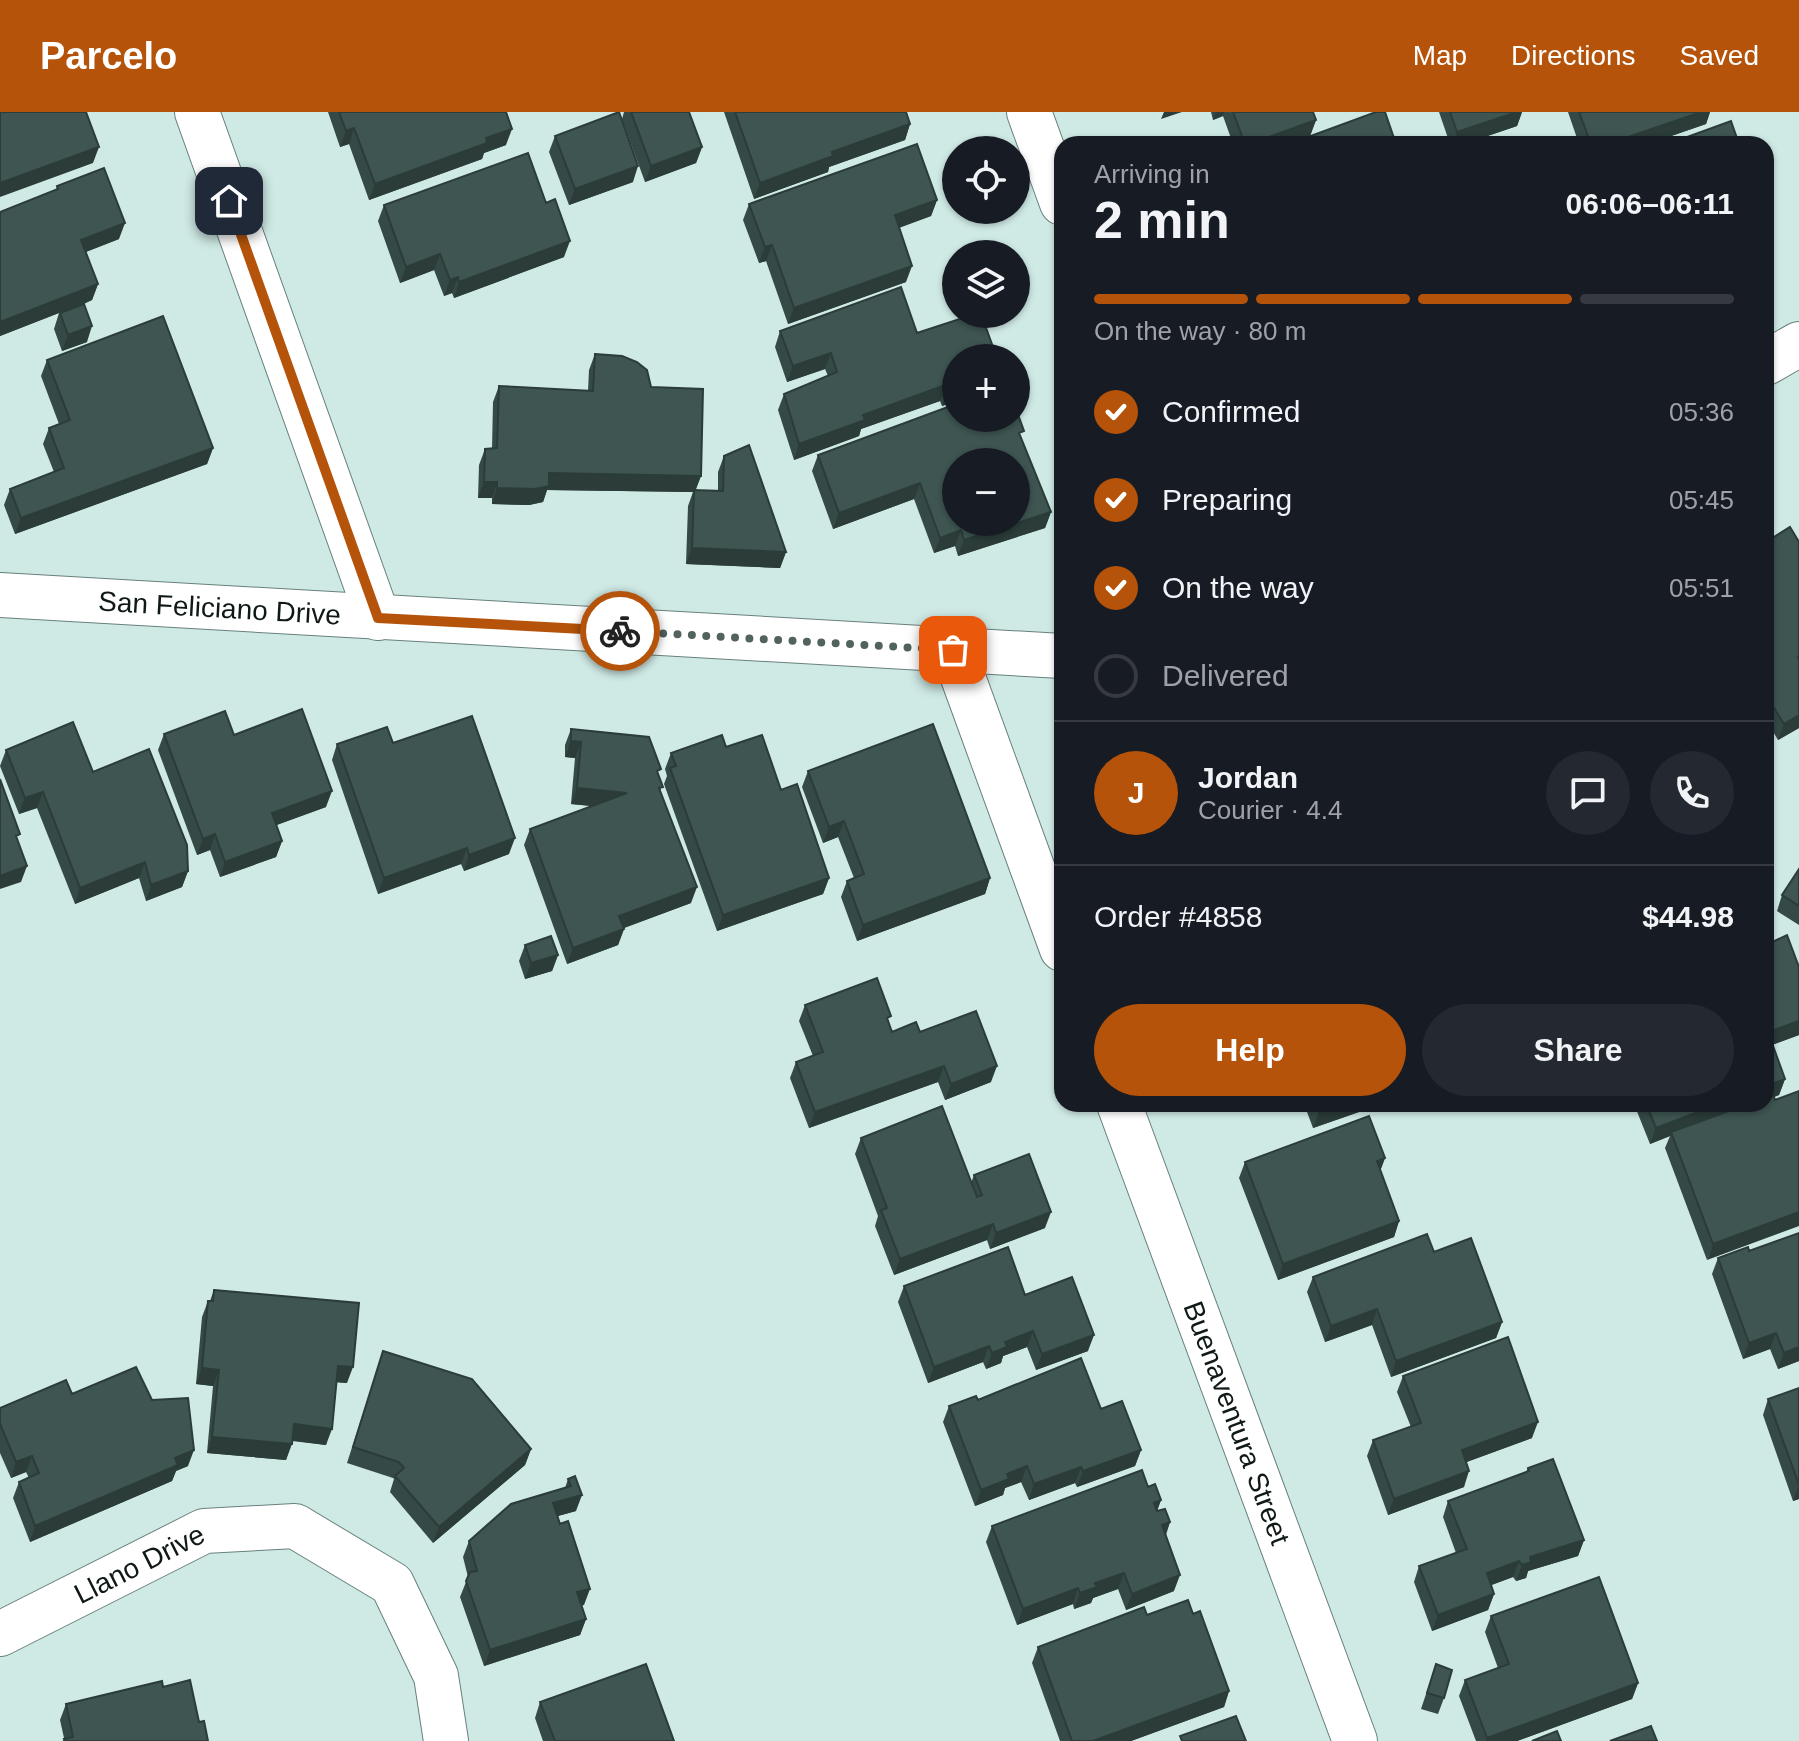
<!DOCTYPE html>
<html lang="en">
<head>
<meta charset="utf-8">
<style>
	body { margin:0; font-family:Helvetica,sans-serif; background:#242831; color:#f1f3f6; height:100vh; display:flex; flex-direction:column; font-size:30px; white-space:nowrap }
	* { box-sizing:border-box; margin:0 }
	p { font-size:26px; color:#9ea1a6 }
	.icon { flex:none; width:44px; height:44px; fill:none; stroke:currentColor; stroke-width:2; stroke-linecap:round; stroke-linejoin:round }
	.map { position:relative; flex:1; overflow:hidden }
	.side { position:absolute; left:1054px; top:24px; width:720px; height:976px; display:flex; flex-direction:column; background:#171b24; border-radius:24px; box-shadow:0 2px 6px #0004 }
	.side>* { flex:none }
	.buttons { position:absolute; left:942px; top:24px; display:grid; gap:16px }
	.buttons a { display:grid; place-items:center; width:88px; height:88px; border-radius:50%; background:#171b24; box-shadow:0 2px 6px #0004; font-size:40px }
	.pin { position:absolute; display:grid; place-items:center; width:68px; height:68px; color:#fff; margin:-34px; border-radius:16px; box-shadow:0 4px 12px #0006 }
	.courier { position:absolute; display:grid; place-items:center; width:80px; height:80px; margin:-40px; border:6px solid #b45309; border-radius:50%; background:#fff; color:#222; box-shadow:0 2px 10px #0007 }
	.summary em { font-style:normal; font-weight:800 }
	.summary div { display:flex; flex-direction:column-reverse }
	.summary { display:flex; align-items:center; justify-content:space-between; height:136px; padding:0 40px }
	h1 { font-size:52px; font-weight:800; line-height:60px }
	.bar { display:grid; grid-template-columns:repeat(4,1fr); gap:12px 8px; align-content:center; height:96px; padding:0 40px }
	.bar i { height:10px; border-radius:6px; background:#363941 }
	.bar .active { background:#b45309 }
	.bar p { grid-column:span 4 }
	.line { display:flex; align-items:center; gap:20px; padding:0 40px; border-top:2px solid #363941 }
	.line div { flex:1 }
	.round { display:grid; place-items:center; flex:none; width:84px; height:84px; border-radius:42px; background:#242831 }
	ol { padding:0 40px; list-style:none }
	li { display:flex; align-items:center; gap:24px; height:88px }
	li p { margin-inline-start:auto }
	li .icon { padding:8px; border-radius:50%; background:#b45309; color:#fff; stroke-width:4 }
	li:last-child { color:#9ea1a6 }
	li i { width:44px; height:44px; border:4px solid #363941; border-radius:50% }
	.primary-button { display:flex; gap:16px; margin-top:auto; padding:16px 40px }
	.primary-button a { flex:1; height:92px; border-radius:48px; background:#b45309; color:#fff; font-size:32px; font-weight:800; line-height:92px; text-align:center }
	.primary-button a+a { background:#242831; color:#f1f3f6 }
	header { display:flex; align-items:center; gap:48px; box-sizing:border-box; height:112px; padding:0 40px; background:#b45309; color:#fff }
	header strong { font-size:38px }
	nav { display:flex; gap:44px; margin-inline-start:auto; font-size:28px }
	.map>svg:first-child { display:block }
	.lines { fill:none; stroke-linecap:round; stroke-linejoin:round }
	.minor-casing { stroke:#68807d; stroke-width:46 }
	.tertiary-casing { stroke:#68807d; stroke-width:46 }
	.minor { stroke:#fff; stroke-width:44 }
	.tertiary { stroke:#fff; stroke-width:44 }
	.wall { fill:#354946 }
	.shaded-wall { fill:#2b3c39 }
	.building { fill:#3e5551; stroke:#2b3c39; stroke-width:2; fill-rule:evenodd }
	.done { stroke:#52625f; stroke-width:8; stroke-dasharray:0 14.4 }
	.route { stroke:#b45309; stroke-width:10 }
	.labels { text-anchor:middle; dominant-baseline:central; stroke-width:8; stroke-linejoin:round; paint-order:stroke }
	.street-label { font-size:28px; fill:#0f1917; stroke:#dcf7f3 }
</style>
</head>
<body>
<header>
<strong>Parcelo</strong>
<nav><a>Map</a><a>Directions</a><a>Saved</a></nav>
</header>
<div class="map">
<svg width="1799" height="1629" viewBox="0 0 1799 1629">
	<rect width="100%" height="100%" fill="#cfeae5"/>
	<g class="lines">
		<g class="minor-casing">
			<g id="minor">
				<path d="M197 0 378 506"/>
				<path d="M1029 0 1062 91"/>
				<path d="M953 538 1062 837"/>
				<path id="s1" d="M1119 992 1355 1629"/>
				<path id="s2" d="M0 1522 204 1419 295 1414 392 1472 436 1564 446 1629"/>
			</g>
		</g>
		<g class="tertiary-casing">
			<g id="tertiary">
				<path d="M1766 251 1799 232"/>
				<path id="s3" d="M0 483 1062 544"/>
			</g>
		</g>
		<use href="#minor" class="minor"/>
		<use href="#tertiary" class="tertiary"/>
	</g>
	<path class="wall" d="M328 0H506V33L484 41 482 47 369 88 349 32 340 35Z
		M624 0H689L702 35 696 51 645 70 622 7Z
		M724 0H906L910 12 905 28 829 55 828 60 754 87Z
		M1211 0H1313L1316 8 1310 24 1287 32H1233L1223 4 1213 8Z
		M1439 0H1522L1517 14 1464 32H1450Z
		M1568 0H1710L1706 12 1648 32H1579Z
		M555 24 633 70 569 93 549 40Z
		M57 74 119 127 86 140 98 172 92 188 84 192 87 230 62 239 54 217 59 201 0 224V100L56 78Z
		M937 88 931 104 899 116 906 170 788 212 766 149 759 151 743 108 749 92Z
		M546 91 564 145 454 186 452 181 444 184 434 158 400 171 378 109 384 93Z
		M780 219 917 221 956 289 942 294 940 289 861 317 859 324 794 348 778 298 784 282 828 264 825 257 787 270 775 235Z
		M595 242 651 275 701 364 695 378 718 379V360L724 344 786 440 780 456 686 452 688 394 693 380 547 378 543 390 529 393 492 392V386H478L479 353 485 337H492L493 290 499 274 588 279 589 258Z
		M47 248 213 336 207 352 15 422 4 393 10 377 54 360 43 332 49 316 59 312 41 264Z
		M1021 327 1051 400 1045 416 958 444 955 434 934 441 914 387 833 417 812 359 818 343Z
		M1766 430H1799V616L1778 628 1766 608Z
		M571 617 659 663 661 680 691 791 624 816V817L618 833 567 852 524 733 530 717 592 694 571 692 575 646 565 645V633Z
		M164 622 234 623 326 695 276 713 282 729 276 745 220 765 210 738 197 743 158 638Z
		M393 631 509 742 464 759 461 752 378 782 332 648 337 632Z
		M726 635 781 678 829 766 823 782 717 819 664 672 667 664 665 657 671 641Z
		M6 638 93 660 188 759 182 775 146 789 139 766 75 792 37 696 19 702 0 654Z
		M808 659 990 766 985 782 857 829 841 785 847 769 854 766 838 725 823 731 802 675Z
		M1799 757V813L1777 799 1782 783Z
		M525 833 558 843 552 859 525 867 519 849Z
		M1766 833 1799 855V923L1772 933 1785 967 1779 983 1774 985 1707 1148 1665 1036 1670 1024 1650 1032 1634 992H1766Z
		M805 893 889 911 892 920H920L991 970 945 988 938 970 809 1016 790 966 796 950 813 944 799 909Z
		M1304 992H1382L1313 1016Z
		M861 1026 971 1071 974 1063 1045 1116 990 1137 987 1128 894 1163 875 1114 878 1104 855 1042Z
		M1385 1046 1380 1059 1399 1109 1394 1125 1278 1168 1239 1066 1245 1050Z
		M1434 1140 1502 1210 1496 1226 1391 1265 1372 1213 1325 1230 1307 1180 1313 1165Z
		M1718 1146 1799 1249 1778 1257 1770 1237 1743 1247 1712 1162Z
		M904 1174 1025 1183 1088 1239 1036 1258 1027 1235 1003 1244 1001 1251 986 1257 983 1250 928 1271 898 1190Z
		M214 1178 347 1271 337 1270 326 1333 292 1329 286 1348 207 1341 213 1274 196 1272 202 1205 208 1189H210Z
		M383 1239 531 1337 525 1353 433 1431 390 1380 394 1367 393 1366 347 1351Z
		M1403 1264 1532 1326 1466 1350 1464 1375 1388 1403 1367 1344 1373 1328 1411 1315 1397 1280Z
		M1799 1276V1387L1793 1389 1763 1303 1768 1287Z
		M72 1282 152 1288 188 1354 176 1359 172 1369 30 1430 13 1386 19 1370 29 1366 26 1360 11 1366 0 1341V1296Z
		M978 1288 1101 1297 1141 1338 1135 1354 1077 1375 1075 1371 1029 1388 1021 1370 1005 1376 1003 1383 975 1394 943 1310 949 1294Z
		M1528 1356 1584 1428 1578 1444 1528 1459 1526 1466 1516 1469 1513 1465 1491 1473 1494 1482 1488 1498 1432 1519 1414 1470 1419 1454 1456 1441 1443 1405 1448 1389 1526 1360Z
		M575 1364 576 1399 558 1404 584 1493H582L586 1507 580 1523 484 1554 460 1485 468 1465 463 1445 469 1429 565 1376 568 1367Z
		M1148 1375 1161 1388 1157 1399 1170 1410 1166 1423 1174 1479 1126 1498 1118 1477 1093 1486 1091 1491 1074 1497 1073 1492 1017 1513 986 1430 992 1414Z
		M1193 1502 1229 1579 1224 1595 1131 1629H1060L1032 1551 1038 1535 1147 1503Z
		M1491 1504 1638 1571 1632 1587 1517 1629H1476L1459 1584 1465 1568 1498 1556 1485 1520Z
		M1436 1552 1444 1586 1438 1602 1421 1597Z
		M163 1575 199 1610 208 1629H63L64 1626 60 1608 66 1592Z
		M540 1590 674 1629H543L535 1606Z"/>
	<path class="shaded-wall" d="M1164 0H1182L1161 7Z
		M1216 0H1224L1223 4 1213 8Z
		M1517 0H1522L1517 14 1464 32H1453L1457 20Z
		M1701 0H1710L1706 12 1648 32H1608Z
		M1316 8 1310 24 1287 32H1249Z
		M910 12 905 28 829 55 828 60 754 87 760 71 832 40Z
		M354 16 349 32 340 35 346 19Z
		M512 17 506 33 484 41 482 47 369 88 375 72Z
		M99 35 93 51 0 85V71Z
		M702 35 696 51 645 70 651 54Z
		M638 54 633 70 569 93 575 77Z
		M937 88 931 104 889 119 895 103Z
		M125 111 119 127 75 144 81 128Z
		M570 129 564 145 454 186 459 170Z
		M772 133 766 149 759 151 765 135Z
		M440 142 434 158 400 171 406 155Z
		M912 154 906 170 788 212 794 196Z
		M458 165 452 181 444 184 450 168Z
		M98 172 92 188 0 224V210Z
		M92 214 87 230 62 239 68 223Z
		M831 241 825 257 787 270 793 254Z
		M945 273 940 289 861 317 859 324 794 348 799 332 863 303Z
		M956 275V289L942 294 947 278Z
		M213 336 207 352 15 422 21 406Z
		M549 361 701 364 695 380 547 378 543 390 529 393 492 392 497 376Z
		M484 370H497L492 386H478Z
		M920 371 914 387 833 417 839 401Z
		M1051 400 1045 416 958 444 964 428Z
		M961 418 955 434 934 441 940 426Z
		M692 436 786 440 780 456 686 452Z
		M1799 603V616L1778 628 1784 612Z
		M571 629 581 630 575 646 565 645Z
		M577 676 627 681 622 697 571 692Z
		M332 679 326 695 266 717 272 701Z
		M43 680 37 696 19 702 25 686Z
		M844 709 838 725 823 731 829 715Z
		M215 722 210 738 197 743 203 727Z
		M515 726 509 742 464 759 469 743Z
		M282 729 276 745 220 765 225 750Z
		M467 736 461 752 378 782 384 766Z
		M145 750 139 766 75 792 80 776Z
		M27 754 21 770 0 777V764Z
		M188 759 182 775 146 789 151 773Z
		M829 766 823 782 717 819 723 803Z
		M990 766 985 782 857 829 863 813Z
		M697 775 691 791 613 820 619 804Z
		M624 817 618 833 567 852 573 836Z
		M558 843 552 859 525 867 531 851Z
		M1799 909V923L1766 935 1768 920Z
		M944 954 938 970 809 1016 815 1000Z
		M997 954 991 970 945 988 951 972Z
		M1785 967 1779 983 1766 988V974Z
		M1341 992H1382L1313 1016 1319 1000Z
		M1719 992H1755L1671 1020 1670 1024 1650 1032 1656 1016Z
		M1385 1046 1379 1062 1377 1049Z
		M1051 1100 1045 1116 990 1137 996 1121Z
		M1799 1100V1114L1707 1148 1713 1132Z
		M1399 1109 1394 1125 1278 1168 1283 1152Z
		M993 1112 987 1128 894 1163 900 1147Z
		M1377 1197 1372 1213 1325 1230 1331 1214Z
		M1502 1210 1496 1226 1391 1265 1396 1249Z
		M1033 1219 1027 1235 1003 1244 1001 1251 986 1257 992 1241 1005 1230Z
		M1776 1221 1770 1237 1743 1247 1749 1231Z
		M1094 1223 1088 1239 1036 1258 1042 1242Z
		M989 1234 983 1250 928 1271 934 1255Z
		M1799 1235V1249L1778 1257 1784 1241Z
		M338 1254 353 1255 347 1271 332 1270Z
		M202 1256 219 1258 213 1274 196 1272Z
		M1538 1310 1532 1326 1456 1354 1462 1338Z
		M294 1312 332 1317 326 1333 288 1328Z
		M212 1325 292 1332 286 1348 207 1341Z
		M531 1337 525 1353 433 1431 439 1415Z
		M194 1338 188 1354 176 1359 172 1369 30 1430 35 1414 175 1346Z
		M1141 1338 1135 1354 1077 1375 1083 1359Z
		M32 1344 26 1360 11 1366 16 1350Z
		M1027 1354 1021 1370 1005 1376 1003 1383 975 1394 981 1378 1007 1362Z
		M1081 1355 1075 1371 1029 1388 1034 1372Z
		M1469 1359 1464 1375 1388 1403 1394 1387Z
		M1799 1373V1387L1793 1389Z
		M582 1383 576 1399 547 1407 553 1391Z
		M1161 1388 1155 1404 1154 1391Z
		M1170 1410 1164 1426 1162 1413Z
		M1584 1428 1578 1444 1528 1459 1526 1466 1516 1469 1522 1453 1530 1445Z
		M1519 1449 1513 1465 1481 1477 1487 1461Z
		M1124 1461 1118 1477 1093 1486 1091 1491 1074 1497 1080 1481 1095 1471Z
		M1180 1463 1174 1479 1126 1498 1132 1482Z
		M1078 1476 1073 1492 1017 1513 1023 1497Z
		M590 1477 584 1493 571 1496 577 1480Z
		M1494 1482 1488 1498 1432 1519 1438 1503Z
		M586 1507 580 1523 484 1554 490 1538Z
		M1638 1571 1632 1587 1517 1629H1486L1487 1626Z
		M1229 1579 1224 1595 1131 1629H1093Z"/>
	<path class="building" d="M0 0H86L99 35 0 71Z
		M339 0H506L512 17 486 26 487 31 375 72 354 16 346 19Z
		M619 0 638 54 575 77 555 24Z
		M631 0H689L702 35 651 54Z
		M735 0H906L910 12 832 40 833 44 760 71Z
		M1233 0H1313L1316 8 1249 32H1245Z
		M1376 0H1385L1396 32H1289Z
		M1450 0H1517L1457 20Z
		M1579 0H1701L1608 32H1591Z
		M1731 9 1739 32H1668Z
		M917 32 937 88 895 103 912 154 794 196 772 133 765 135 749 92Z
		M528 41 546 91 555 87 570 129 459 170 458 165 450 168 440 142 406 155 384 93Z
		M104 56 125 111 81 128 98 172 0 210V100L58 77 57 74Z
		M1766 124 1770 134 1766 136Z
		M901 175 917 221 975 202H981L997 246H956V275L947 278 945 273 863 303 865 308 799 332 784 282 837 260 831 241 793 254 780 219Z
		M84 192 92 214 68 223 60 201Z
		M163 204 213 336 21 406 10 377 64 356 49 316 70 308 47 248Z
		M595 242 622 244 637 250 647 258 651 275 703 277 701 364 549 361V374L535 377 497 376V370H484L485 337 497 336 499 274 593 279Z
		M956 292V306H1016V297L1024 319 1019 321 1051 400 964 428 961 418 940 426 920 371 839 401 818 343ZM956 350H1016V410H956Z
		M749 333 786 440 692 436 694 378 723 379 724 344Z
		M1790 415 1799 430V545H1798L1799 548V603L1784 612 1766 583V430Z
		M302 597 332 679 272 701 282 729 225 750 215 722 203 727 164 622 225 599 234 623Z
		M472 604 515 726 469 743 467 736 384 766 337 632 387 615 393 631Z
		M73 610 93 660 149 637 187 733 188 759 151 773 145 750 80 776 43 680 25 686 6 638Z
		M933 612 990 766 863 813 847 769 864 762 844 709 829 715 808 659Z
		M571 617 649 625 661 657 657 659 663 675 659 676 697 775 619 804 624 817 573 836 530 717 627 681 577 676 581 630 571 629Z
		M722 623 726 635 762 623 781 678 797 672 829 766 723 803 670 656 676 654 671 641Z
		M0 667 20 722 16 724 27 754 0 764Z
		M1799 757V794L1782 783Z
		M1787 823 1799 855V909L1768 920 1785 967 1766 974V833Z
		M551 824 558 843 531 851 525 833Z
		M877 866 891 904 887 906 892 920 916 910 920 920 976 899 997 954 951 972 944 954 815 1000 796 950 823 940 805 893Z
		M1799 979V1100L1713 1132 1671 1020 1748 992H1766V986L1773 983 1775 988Z
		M1316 992H1341L1319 1000Z
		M1646 992H1719L1656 1016Z
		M942 994 977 1085 982 1083 974 1063 1029 1042 1051 1100 996 1121 993 1112 900 1147 881 1098 887 1096 861 1026Z
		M1369 1004 1385 1046 1377 1049 1399 1109 1283 1152 1245 1050Z
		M1799 1121V1235L1784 1241 1776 1221 1749 1231 1718 1146 1748 1135 1749 1139Z
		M1427 1122 1434 1140 1471 1126 1502 1210 1396 1249 1377 1197 1331 1214 1313 1165Z
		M1008 1135 1025 1183 1072 1165 1094 1223 1042 1242 1033 1219 1005 1230 1007 1235 992 1241 989 1234 934 1255 904 1174Z
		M214 1178 359 1191 353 1255 338 1254 332 1317 294 1312 292 1332 212 1325 219 1258 202 1256 208 1189H213Z
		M1508 1225 1538 1310 1462 1338 1469 1359 1394 1387 1373 1328 1421 1311 1403 1264Z
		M383 1239 472 1267 531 1337 439 1415 395 1364 404 1356 399 1350 353 1335Z
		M1081 1246 1101 1297 1122 1289 1141 1338 1083 1359 1081 1355 1034 1372 1027 1354 1007 1362 1009 1367 981 1378 949 1294 976 1284 978 1288Z
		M136 1255 152 1288 188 1286 194 1338 175 1346 178 1353 35 1414 19 1370 39 1361 32 1344 16 1350 0 1312V1296L66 1268 72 1282Z
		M1799 1276V1373L1768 1287Z
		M1553 1347 1584 1428 1530 1445 1531 1450 1522 1453 1519 1449 1487 1461 1494 1482 1438 1503 1419 1454 1467 1437 1448 1389 1529 1359 1528 1356Z
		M1142 1358 1148 1375 1155 1372 1161 1388 1154 1391 1157 1399 1165 1397 1170 1410 1162 1413 1180 1463 1132 1482 1124 1461 1095 1471 1097 1475 1080 1481 1078 1476 1023 1497 992 1414Z
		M575 1364 582 1383 553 1391 560 1412 568 1409 590 1477 577 1480 586 1507 490 1538 466 1469 470 1460 477 1459 469 1429 511 1392 571 1374 568 1367Z
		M1599 1465 1638 1571 1487 1626 1465 1568 1509 1552 1491 1504Z
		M1188 1488 1193 1502 1200 1499 1229 1579 1093 1629H1072L1038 1535 1144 1495 1147 1503Z
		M646 1552 674 1629H555L540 1590Z
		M1436 1552 1452 1558 1444 1586 1427 1581Z
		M190 1568 199 1610 204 1609 208 1629H65L64 1627 73 1625 66 1592 162 1569 163 1575Z
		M1236 1604 1246 1629H1182L1180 1624Z
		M1651 1614 1657 1629H1610Z
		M1557 1619 1561 1629H1532Z"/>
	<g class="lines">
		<path class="done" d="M620 519 953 538"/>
		<path class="route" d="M229 89 378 506 620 519"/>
	</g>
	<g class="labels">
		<g class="street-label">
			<text stroke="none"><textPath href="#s3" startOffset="220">San Feliciano Drive</textPath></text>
			<text stroke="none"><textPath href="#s1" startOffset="340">Buenaventura Street</textPath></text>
			<text stroke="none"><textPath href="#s2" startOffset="156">Llano Drive</textPath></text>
		</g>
	</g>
</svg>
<div class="buttons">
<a><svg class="icon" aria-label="locate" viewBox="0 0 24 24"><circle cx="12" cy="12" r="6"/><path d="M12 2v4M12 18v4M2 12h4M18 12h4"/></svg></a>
<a><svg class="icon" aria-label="layers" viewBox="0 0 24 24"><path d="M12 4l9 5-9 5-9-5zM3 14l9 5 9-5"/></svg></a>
<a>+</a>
<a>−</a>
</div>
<div class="pin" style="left:953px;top:538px;background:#ea580c"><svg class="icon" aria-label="bag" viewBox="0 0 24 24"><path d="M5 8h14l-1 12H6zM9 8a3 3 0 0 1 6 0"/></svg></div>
<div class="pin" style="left:229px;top:89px;background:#1f2937"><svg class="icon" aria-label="home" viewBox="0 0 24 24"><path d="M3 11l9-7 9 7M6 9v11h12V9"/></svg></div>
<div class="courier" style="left:620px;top:519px"><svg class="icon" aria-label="bike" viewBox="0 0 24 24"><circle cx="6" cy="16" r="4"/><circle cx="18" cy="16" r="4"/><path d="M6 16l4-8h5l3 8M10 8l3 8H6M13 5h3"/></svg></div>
<section class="side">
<div class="summary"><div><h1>2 min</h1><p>Arriving in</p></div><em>06:06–06:11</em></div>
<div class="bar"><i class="active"></i><i class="active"></i><i class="active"></i><i></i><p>On the way · 80 m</p></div>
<ol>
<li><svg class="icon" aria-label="check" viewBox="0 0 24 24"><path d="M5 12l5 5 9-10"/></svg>Confirmed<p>05:36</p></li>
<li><svg class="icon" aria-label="check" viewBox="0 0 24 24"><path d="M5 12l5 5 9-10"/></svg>Preparing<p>05:45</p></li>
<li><svg class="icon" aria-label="check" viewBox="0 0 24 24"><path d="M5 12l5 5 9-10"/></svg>On the way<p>05:51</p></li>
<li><i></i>Delivered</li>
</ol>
<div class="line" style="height:144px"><b class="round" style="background:#b45309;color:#fff">J</b><div><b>Jordan</b><p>Courier · 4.4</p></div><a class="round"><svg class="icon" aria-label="chat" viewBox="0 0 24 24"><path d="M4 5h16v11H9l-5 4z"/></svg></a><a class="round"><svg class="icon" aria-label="phone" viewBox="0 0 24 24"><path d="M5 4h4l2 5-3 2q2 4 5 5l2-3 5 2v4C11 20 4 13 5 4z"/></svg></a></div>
<div class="line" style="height:104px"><div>Order #4858</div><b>$44.98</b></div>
<div class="primary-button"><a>Help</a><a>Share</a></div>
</section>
</div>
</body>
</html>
